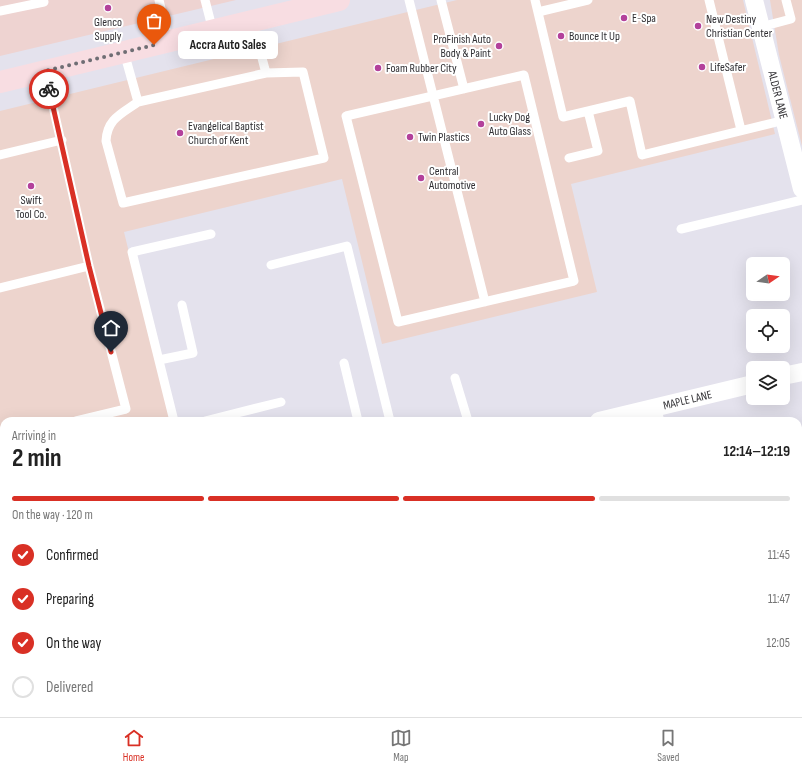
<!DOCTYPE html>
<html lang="en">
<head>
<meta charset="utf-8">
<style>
	body { margin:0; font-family:"Sofia Sans Condensed",sans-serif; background:#f2f2f2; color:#222; height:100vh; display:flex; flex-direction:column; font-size:15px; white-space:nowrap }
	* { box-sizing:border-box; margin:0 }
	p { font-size:13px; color:#767676 }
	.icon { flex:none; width:22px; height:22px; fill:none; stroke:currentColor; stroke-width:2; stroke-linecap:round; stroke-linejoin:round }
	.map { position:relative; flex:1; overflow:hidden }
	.panel { position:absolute; left:0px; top:417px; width:802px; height:300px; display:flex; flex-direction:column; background:#fff; border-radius:12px 12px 0 0; box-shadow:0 4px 16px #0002 }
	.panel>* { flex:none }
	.needle { width:26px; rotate:77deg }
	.buttons { position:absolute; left:746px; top:257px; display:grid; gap:8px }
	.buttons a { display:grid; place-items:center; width:44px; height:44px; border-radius:6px; background:#fff; box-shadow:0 4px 16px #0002; font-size:20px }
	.pin { position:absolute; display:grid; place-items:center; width:34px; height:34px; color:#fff; margin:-41px -17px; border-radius:50% 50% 50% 0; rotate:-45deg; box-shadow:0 0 4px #0007 }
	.pin .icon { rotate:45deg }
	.courier { position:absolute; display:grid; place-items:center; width:40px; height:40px; margin:-20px; border:3px solid #d93025; border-radius:50%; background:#fff; color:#222; box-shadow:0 1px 5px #0007 }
	.bubble { position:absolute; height:28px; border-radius:6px; background:#fff; box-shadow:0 4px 16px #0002; font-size:13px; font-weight:700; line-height:28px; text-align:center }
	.head em { font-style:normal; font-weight:700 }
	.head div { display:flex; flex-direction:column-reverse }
	.head { display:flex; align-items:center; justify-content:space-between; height:68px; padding:0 12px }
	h1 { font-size:26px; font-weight:700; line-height:30px }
	.bar { display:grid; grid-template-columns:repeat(4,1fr); gap:6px 4px; align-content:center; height:48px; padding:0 12px }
	.bar i { height:5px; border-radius:3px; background:#e0e0e0 }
	.bar .selected { background:#d93025 }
	.bar p { grid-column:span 4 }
	ol { padding:0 12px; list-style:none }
	li { display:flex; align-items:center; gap:12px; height:44px }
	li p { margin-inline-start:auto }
	li .icon { padding:4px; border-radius:50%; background:#d93025; color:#fff; stroke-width:4 }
	li:last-child { color:#767676 }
	li i { width:22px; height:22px; border:2px solid #e0e0e0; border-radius:50% }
	.tab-bar { display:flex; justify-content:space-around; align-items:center; height:56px; border-top:1px solid #e0e0e0; background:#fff; font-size:11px; color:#767676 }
	.tab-bar a { display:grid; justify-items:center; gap:2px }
	.tab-bar .selected { color:#d93025 }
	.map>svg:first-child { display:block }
	.commercial { fill:#edd4cd }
	.industrial { fill:#eed3d1 }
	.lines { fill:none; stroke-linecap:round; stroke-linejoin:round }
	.lane { stroke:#fff; stroke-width:9 }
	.street { stroke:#fff; stroke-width:18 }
	.secondary { stroke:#f8dde2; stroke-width:22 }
	.done { stroke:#6f6e74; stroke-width:4; stroke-dasharray:0 7.2 }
	.route { stroke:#d93025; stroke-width:5 }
	.poi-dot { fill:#b3419b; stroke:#fff; stroke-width:1.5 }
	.labels { text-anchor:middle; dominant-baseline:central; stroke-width:4; stroke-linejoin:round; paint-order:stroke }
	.poi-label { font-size:12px; fill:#302f33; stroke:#fff; text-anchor:start }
	.street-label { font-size:12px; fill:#302f33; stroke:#fff }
</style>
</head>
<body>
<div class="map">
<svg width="802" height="717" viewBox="0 0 802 717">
	<rect width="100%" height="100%" fill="#e4e2ed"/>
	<path class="commercial" d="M457 0H743L775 134 571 184 597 292 382 344 342 179 124 232 170 421H4V549L0 550V111Z
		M770 0H802V146L779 55Z"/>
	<path class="industrial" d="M0 0H236L0 56Z"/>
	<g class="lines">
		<path class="lane" d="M159 0 169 41
			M205 0 213 31
			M409 0 485 302
			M441 0 464 89
			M535 0 563 117 630 101 642 155 785 120
			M709 0 741 130
			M0 11 44 2 43 0
			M538 12 588 0
			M761 27 791 19 786 0
			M124 52 138 102C121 114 107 119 106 141L123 203 324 158 303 72 266 73 252 21
			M45 71 89 266 126 409 76 421
			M524 75 574 281 398 322 346 116Z
			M138 102 266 73
			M0 155 62 140
			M569 158 598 151 588 111
			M681 229 802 200
			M271 265 347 246 390 421
			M0 288 89 266
			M159 360 193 353 182 305
			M344 363 358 421
			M455 378 468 421
			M656 407 660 421
			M174 421 132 252 211 234
			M205 421 281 402
			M0 439 4 438
			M798 465 802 464
			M214 713 215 717
			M0 715 1 717"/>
		<g class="street">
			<path id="s1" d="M754 0 802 189"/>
			<path d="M783 376 802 372"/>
			<path id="s2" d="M599 421 753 384"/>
			<path d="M0 566 4 565"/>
			<path d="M72 713 73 717"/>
			<path d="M305 713 306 717"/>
			<path d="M391 713 392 717"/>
			<path d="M541 713 542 717"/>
			<path d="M636 713 637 717"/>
		</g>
		<path class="secondary" d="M0 82 339 0"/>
	</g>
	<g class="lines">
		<path class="done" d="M49 89 45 71 154 45"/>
		<path class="route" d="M49 89 89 266 111 352"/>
	</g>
	<g class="poi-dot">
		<circle cx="108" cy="8" r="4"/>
		<circle cx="624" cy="18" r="4"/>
		<circle cx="698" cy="26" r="4"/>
		<circle cx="561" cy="36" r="4"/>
		<circle cx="499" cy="46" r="4"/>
		<circle cx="702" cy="67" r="4"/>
		<circle cx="378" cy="68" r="4"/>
		<circle cx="481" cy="124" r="4"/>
		<circle cx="180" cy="133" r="4"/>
		<circle cx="410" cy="137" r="4"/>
		<circle cx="421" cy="178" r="4"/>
		<circle cx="31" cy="186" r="4"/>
	</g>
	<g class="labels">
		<g class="poi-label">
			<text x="632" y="18">E-Spa</text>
			<text x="706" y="19">New Destiny<tspan x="706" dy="14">Christian Center</tspan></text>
			<text x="108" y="22" text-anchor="middle">Glenco<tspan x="108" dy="14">Supply</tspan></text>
			<text x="569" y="36">Bounce It Up</text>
			<text x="491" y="39" text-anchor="end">ProFinish Auto<tspan x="491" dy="14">Body &amp; Paint</tspan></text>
			<text x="710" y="67">LifeSafer</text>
			<text x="386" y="68">Foam Rubber City</text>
			<text x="489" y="117">Lucky Dog<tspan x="489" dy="14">Auto Glass</tspan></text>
			<text x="188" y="126">Evangelical Baptist<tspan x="188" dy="14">Church of Kent</tspan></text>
			<text x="418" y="137">Twin Plastics</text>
			<text x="429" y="171">Central<tspan x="429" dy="14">Automotive</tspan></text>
			<text x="31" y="200" text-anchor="middle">Swift<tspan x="31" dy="14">Tool Co.</tspan></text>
		</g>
		<g class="street-label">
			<text stroke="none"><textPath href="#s1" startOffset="98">ALDER LANE</textPath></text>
			<text stroke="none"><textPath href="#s2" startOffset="91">MAPLE LANE</textPath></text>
		</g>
	</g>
</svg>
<div class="buttons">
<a><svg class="needle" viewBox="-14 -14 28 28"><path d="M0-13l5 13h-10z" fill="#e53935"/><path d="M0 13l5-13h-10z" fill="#767676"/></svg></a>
<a><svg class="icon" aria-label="locate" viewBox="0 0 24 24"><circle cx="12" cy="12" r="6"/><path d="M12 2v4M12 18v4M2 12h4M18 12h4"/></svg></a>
<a><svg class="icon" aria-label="layers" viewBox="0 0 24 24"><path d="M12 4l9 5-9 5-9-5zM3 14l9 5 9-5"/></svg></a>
</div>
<div class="pin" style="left:154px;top:45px;background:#ea580c"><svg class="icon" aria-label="bag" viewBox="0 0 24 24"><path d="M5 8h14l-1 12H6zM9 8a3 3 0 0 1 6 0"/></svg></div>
<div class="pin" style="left:111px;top:352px;background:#1f2937"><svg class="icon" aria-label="home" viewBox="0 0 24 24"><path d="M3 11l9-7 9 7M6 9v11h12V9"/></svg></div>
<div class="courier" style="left:49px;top:89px"><svg class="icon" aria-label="bike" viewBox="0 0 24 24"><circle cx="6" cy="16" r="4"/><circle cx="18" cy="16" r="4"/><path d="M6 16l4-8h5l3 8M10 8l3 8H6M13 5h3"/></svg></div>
<div class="bubble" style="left:178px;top:31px;width:100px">Accra Auto Sales</div>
<section class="panel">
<div class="head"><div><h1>2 min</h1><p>Arriving in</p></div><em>12:14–12:19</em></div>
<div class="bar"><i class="selected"></i><i class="selected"></i><i class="selected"></i><i></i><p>On the way · 120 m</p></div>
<ol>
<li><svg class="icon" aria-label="check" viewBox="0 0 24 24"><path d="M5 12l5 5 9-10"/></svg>Confirmed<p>11:45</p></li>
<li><svg class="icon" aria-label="check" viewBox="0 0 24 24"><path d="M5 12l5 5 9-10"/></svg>Preparing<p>11:47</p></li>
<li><svg class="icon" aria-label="check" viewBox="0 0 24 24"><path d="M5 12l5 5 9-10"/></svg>On the way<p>12:05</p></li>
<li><i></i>Delivered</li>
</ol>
</section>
</div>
<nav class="tab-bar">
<a class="selected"><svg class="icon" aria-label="home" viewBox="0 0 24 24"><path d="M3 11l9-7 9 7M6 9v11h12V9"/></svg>Home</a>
<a><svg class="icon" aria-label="map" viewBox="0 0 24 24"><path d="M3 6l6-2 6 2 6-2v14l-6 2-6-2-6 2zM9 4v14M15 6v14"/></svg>Map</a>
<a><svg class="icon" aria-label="saved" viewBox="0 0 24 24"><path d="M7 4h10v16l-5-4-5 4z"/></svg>Saved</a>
</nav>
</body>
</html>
